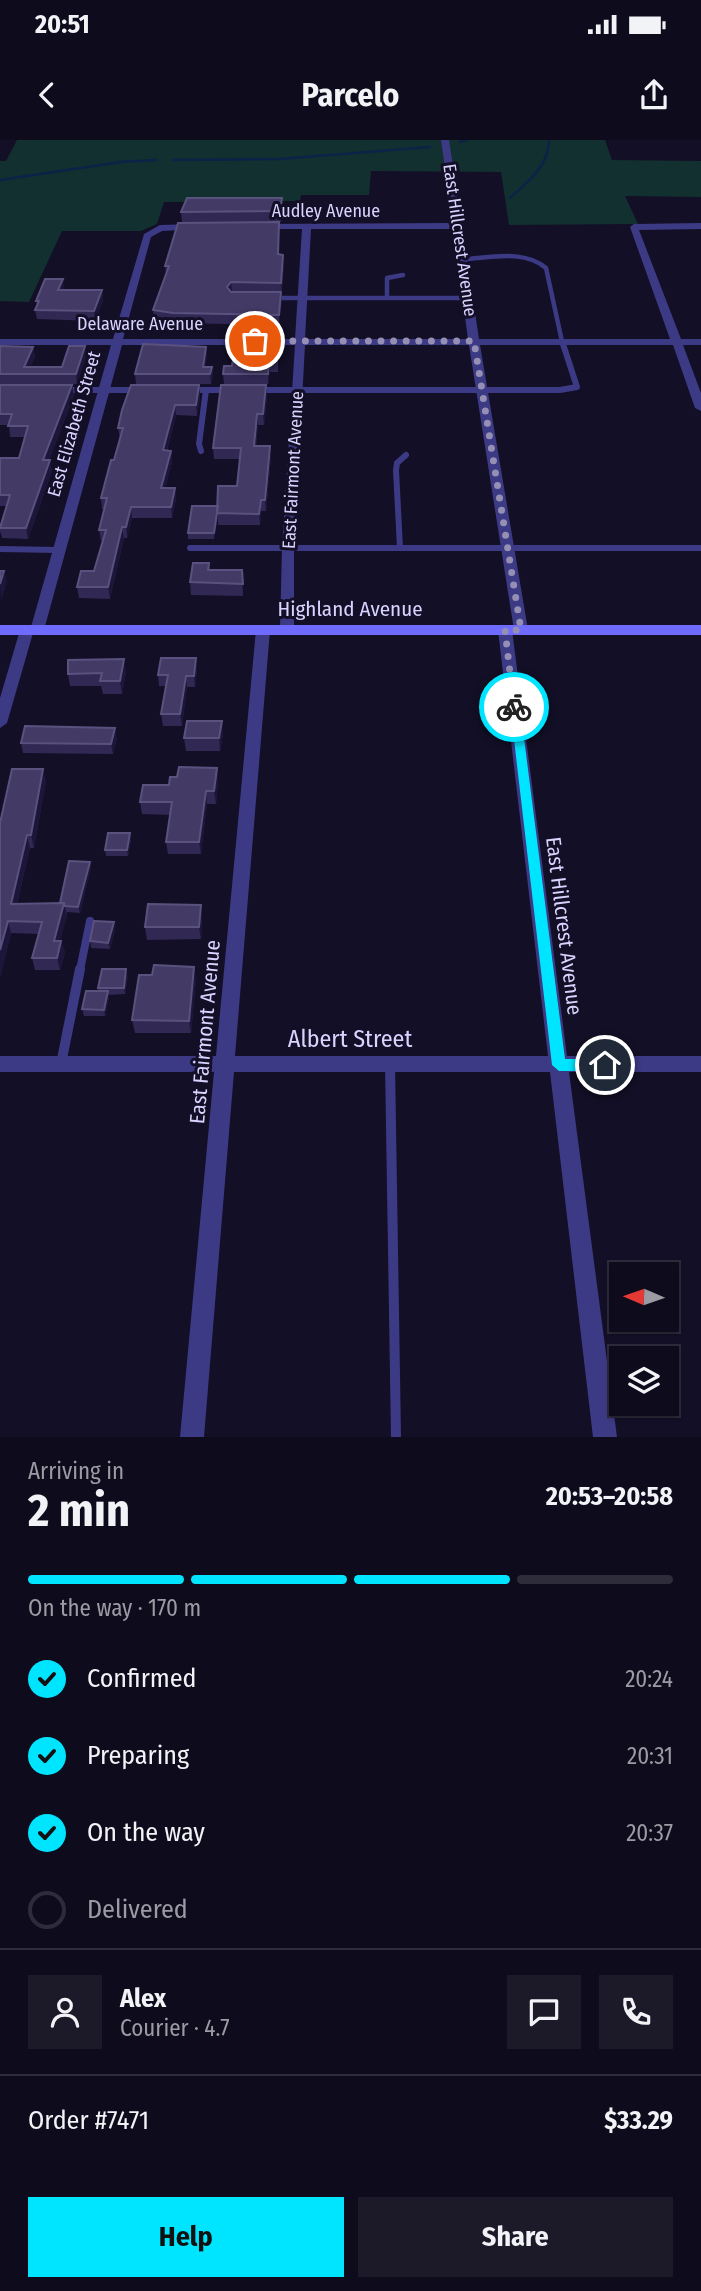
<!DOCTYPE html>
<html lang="en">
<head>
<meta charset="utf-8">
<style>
	body { margin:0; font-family:"Fira Sans Condensed",sans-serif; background:#1c1929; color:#f1f3f6; height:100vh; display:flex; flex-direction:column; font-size:26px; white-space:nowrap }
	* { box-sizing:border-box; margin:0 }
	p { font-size:23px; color:#9b9ba3 }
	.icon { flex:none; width:38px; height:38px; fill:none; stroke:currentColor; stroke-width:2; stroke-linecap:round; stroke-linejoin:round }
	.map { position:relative; height:1297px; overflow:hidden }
	.sheet { display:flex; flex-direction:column; background:#0e0b1c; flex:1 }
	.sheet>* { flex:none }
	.needle { width:46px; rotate:272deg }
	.controls { position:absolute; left:609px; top:1122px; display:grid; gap:14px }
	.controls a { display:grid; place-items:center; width:70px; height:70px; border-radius:0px; background:#0e0b1c; box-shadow:0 2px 5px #0004,0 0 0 2px #2e2b3b; font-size:35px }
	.pin { position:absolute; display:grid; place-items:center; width:60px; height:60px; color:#fff; margin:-30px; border:4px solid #fff; border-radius:50%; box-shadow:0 2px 7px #0007 }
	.courier { position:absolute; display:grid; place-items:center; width:70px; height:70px; margin:-35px; border:5px solid #00e5ff; border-radius:50%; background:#fff; color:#222; box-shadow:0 2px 9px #0007 }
	.head em { font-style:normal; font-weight:700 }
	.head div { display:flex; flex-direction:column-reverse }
	.head { display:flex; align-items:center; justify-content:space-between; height:119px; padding:0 28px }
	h1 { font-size:46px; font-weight:700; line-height:52px }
	.bar { display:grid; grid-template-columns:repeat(4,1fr); gap:10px 7px; align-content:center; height:84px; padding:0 28px }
	.bar i { height:9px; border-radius:5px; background:#2e2b3b }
	.bar .active { background:#00e5ff }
	.bar p { grid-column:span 4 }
	.line { display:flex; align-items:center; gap:18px; padding:0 28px; border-top:2px solid #2e2b3b }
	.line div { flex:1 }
	.round { display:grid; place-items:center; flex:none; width:74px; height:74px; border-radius:0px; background:#1c1929 }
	ol { padding:0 28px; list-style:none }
	li { display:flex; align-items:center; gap:21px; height:77px }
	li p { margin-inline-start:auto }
	li .icon { padding:7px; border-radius:50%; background:#00e5ff; color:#111; stroke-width:4 }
	li:last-child { color:#9b9ba3 }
	li i { width:38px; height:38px; border:4px solid #2e2b3b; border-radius:50% }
	.cta { display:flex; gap:14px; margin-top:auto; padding:14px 28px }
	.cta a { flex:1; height:80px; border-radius:0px; background:#00e5ff; color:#111; font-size:28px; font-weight:700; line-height:80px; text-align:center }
	.cta a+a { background:#1c1929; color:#f1f3f6 }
	.status { display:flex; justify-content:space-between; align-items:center; height:49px; padding:0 35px; background:#0e0b1c; direction:ltr }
	.status svg { height:19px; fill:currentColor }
	header { display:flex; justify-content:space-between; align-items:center; height:91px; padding:0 28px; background:#0e0b1c; font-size:32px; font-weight:700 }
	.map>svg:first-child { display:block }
	.green { fill:#12302f }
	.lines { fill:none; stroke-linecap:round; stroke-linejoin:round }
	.stream { stroke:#0c2248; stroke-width:2.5 }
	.service-far3 { stroke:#3d3a85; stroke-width:4.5 }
	.service-far2 { stroke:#3d3a85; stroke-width:6 }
	.service-far1 { stroke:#3d3a85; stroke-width:8 }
	.service { stroke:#3d3a85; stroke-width:10 }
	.minor { fill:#3d3a85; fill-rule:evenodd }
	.secondary { fill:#6f6bff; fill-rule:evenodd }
	.wall { fill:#312854 }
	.shaded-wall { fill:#1d163a }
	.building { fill:#433a66; stroke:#5a527e; stroke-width:2 }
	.route { fill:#00e5ff }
	.done { stroke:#948fb3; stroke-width:7; stroke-dasharray:0 12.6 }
	.labels { text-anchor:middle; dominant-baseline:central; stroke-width:6; stroke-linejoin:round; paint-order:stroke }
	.far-street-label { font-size:18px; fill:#d9d4ff; stroke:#130f26 }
	.street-label { font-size:21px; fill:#d9d4ff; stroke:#130f26 }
	.near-street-label { font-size:24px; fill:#d9d4ff; stroke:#130f26 }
</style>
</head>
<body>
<div class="status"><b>20:51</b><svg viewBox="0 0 49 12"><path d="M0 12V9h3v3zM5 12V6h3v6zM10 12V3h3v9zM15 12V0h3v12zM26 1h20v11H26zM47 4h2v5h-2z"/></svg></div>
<header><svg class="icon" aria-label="back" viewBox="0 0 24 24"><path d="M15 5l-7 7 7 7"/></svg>Parcelo<svg class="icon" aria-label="share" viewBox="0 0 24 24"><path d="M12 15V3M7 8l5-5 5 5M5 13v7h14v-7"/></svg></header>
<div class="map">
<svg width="701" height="1297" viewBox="0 0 701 1297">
	<rect width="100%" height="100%" fill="#130f26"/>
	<path class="green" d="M17 0H605L612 20 701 21V57L625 56 638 84 509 85 501 32 371 31 369 55H301L300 61 164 62 157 84 141 91H62L29 162 0 161V21H6Z"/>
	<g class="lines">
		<path class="stream" d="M460 2 467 0
			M173 20 280 19 430 7
			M0 40 121 22 156 20
			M510 58C528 42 549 26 549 0"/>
		<path class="service-far3" d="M463 119C489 118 524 109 546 128L563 206
			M274 158H468
			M387 158V138L403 135"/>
		<path class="service-far2" d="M62 250H137
			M188 250H232
			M258 250H560L577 247 563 204
			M201 311 199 304 206 250
			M190 408H701
			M400 408 396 330 397 323 406 315
			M0 409 59 410"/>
		<path class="service-far1" d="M80 830 90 781"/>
		<path class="service" d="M390 923 396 1297
			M61 924 80 829"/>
		<path class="minor" d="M441 0H449L479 199H670L630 87 634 84 701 83V89L639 90 681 199H701V205H683L701 253V271L695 268 673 205H480L528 490 521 494 514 490 469 205H305L294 408V490L287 494 280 490 282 408 295 205H122L44 490 42 493H33L7 583 0 588V558L20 490 22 487H31L111 205H0V199H113L144 94 160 85 196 84 200 87 199 89 162 91 151 97 123 199H295L302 89H257L254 88V84L453 83ZM311 89H453L468 199H305Z
			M263 486 270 490 235 916H548L498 490 505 486 512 490 567 916H701V932H569L617 1297H593L550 932H234L204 1297H180L214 932H0V916H216L256 490Z"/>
		<path class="secondary" d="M0 485H701V495H0Z"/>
	</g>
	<path class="wall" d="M282 58 283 68 281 82H182L181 72Z
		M279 82 278 114 284 125 279 185 174 183 154 180 153 170 166 134 165 126Z
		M63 139V150H102L103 160 95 181 37 179 35 170 37 165 36 161Z
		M0 206 33 207 35 217 30 227H62L85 206 86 216 77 244H0Z
		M206 207 207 217 205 227H212L213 237 211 244H136L135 234Z
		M278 207V232H270L268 244H224L223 234 232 226Z
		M0 245H72L74 256 49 320 52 331 28 399 2 398 0 391V385L6 366H0V318H19L25 297H10L9 285H0Z
		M199 245 200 256 197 276 176 275 167 311H171L172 322 165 348H175L176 359 172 378H132L127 398H124L110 459 79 458 77 447 94 431 103 401H101L99 390 104 369H102L101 358 114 320 120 299 118 288Z
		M267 256 264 285H258L256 306 271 317 266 371H261L260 385H218V377L214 399H188V393L217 366 237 346 240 319H214L213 308Z
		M209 423 210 430H242L243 456 191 455 190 442Z
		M197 529 195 547H187L182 586H163L161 574 166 546H159L158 535Z
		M126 532 122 554H103L101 546H70L68 534Z
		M223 594 220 611H186L184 598Z
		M117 598 113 614 23 613 21 603Z
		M217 628 218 640 216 664H207L201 714H168L166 702 170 675 142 674 140 662 169 645 177 637Z
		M46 641 34 708H30L17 764 60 763 90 722 91 728 80 773 67 772V775L60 801H61L65 813 60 830H35L32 818 39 794 11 793 0 837V683Z
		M131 700 128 716H106L105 710Z
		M202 777 201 799 147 800 145 787Z
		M114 782 115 789 110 809 91 808 90 801Z
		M152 835 196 839 191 893H135L132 880Z
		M128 836 125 854 108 855 109 857 105 876H84L82 869 98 851V848Z"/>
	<path class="shaded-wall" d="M282 58 283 68 281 82 280 71Z
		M283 115 284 125 281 152V143Z
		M63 139 64 148 59 160 58 150Z
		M231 142 232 152 227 147Z
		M102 150 103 160 95 181 94 171Z
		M281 152 282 162 279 185V175Z
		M85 206 86 216 77 244 76 234Z
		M33 207 35 217 27 234 24 227Z
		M206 207 207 217 204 234 203 227Z
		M269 221 270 232 268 244V234Z
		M212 227 213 237 211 244 210 234Z
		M72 245 74 256 45 331 43 320Z
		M199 245 200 256 197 276 196 265Z
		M266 245 267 256 264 285 263 274Z
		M175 265 176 275 164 321 163 310Z
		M257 274 258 285 254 317V306Z
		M270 306 271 317 266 371 265 360Z
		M171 311 172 322 163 359 161 348Z
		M50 320 52 331 28 399 26 388Z
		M175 348 176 359 172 378 171 367Z
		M261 360V371L260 385 259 374Z
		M218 366V377L214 399V393Z
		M131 367 132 378 127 398 126 387Z
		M122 387 124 398 110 459 108 447Z
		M4 431 7 442 1 461 0 444Z
		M196 518 197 529 195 547 194 536Z
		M124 519 126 532 122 554 120 541Z
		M186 536 187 547 182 586 180 574Z
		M222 581 223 594 220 611 219 598Z
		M115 588 117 598 113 614 111 604Z
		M217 628 218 640 216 664 214 651Z
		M43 629 46 641 34 708 31 695Z
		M206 651 207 664 201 714 199 702Z
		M130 693 131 700 128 716 127 710Z
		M27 695 30 708 14 776 11 764Z
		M90 722 91 728 80 773 78 767Z
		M64 763 67 775 57 813 54 801Z
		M201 765 202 777 201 799 199 787Z
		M8 781 11 793 0 837V810Z
		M114 782 115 789 110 809 108 803Z
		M61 801 65 813 60 830 57 818Z
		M194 827 196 839 191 893 189 881Z
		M126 829 128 836 125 854 124 848Z
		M108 851 109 857 105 876 104 870Z"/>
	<path class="building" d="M187 58H282L280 71 181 72Z
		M279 82 278 114 283 115 281 143 231 142 227 147 231 152H281L279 175 173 173 153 170 169 126H165L178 83Z
		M45 139H63L58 150H102L94 171 35 170 39 161H36Z
		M143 204 206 207 203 227H212L210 234H135Z
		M235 204 278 207 277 221H269L268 234H223L224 226H232Z
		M0 206 33 207 24 227H62L69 206H85L76 234H0Z
		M0 245H72L43 320H50L26 388H0L10 355H0V318H19L28 286H8L12 274H0Z
		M131 245H199L196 265H175L163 310 171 311 161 348H175L171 367H131L126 387H122L108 447H77L81 431H94L106 390H99L107 358H101L111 320H114L123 288H118L122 270Z
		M221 245H266L263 274H257L254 306H270L265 360H261L259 374 217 373 218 346H237L241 308H213Z
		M192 366H218L214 393H188Z
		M193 423H209L208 430H242L243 444 190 442Z
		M0 431H4L0 444Z
		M161 518H196L194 536H186L180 574H161L168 535H158Z
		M124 519 120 541H100L102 533 68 534V520Z
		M187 581H222L219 598H184Z
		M25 586 115 588 111 604 21 603Z
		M179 627 217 628 214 651H206L199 702H166L172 662H140L143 645H169L170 637H177Z
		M12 629H43L31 695H27L11 764 64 763 54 801H61L57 818H32L42 782 8 781 0 810V683Z
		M108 693H130L127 710H105Z
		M69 721 90 722 78 767 65 766 64 763H60Z
		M148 764 201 765 199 787H145Z
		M94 781 114 782 108 803 90 801Z
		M154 825 194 827 189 881 132 880 139 835H152Z
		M102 829H126L124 848H98Z
		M86 851H108L104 870 82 869Z"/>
	<path class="route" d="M510 565 520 567 565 919H605L612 925 605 931H559L552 925Z"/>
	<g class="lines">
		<path class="done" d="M255 201H474L521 490H505L514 567"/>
	</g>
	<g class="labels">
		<g class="far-street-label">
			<text x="326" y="71">Audley Avenue</text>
			<text transform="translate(460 100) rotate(82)">East Hillcrest Avenue</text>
			<text x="140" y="184">Delaware Avenue</text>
			<text transform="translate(74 284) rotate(-74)">East Elizabeth Street</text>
			<text transform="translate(293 330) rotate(-87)">East Fairmont Avenue</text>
		</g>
		<g class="street-label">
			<text x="350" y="469">Highland Avenue</text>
			<text transform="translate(564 786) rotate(83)">East Hillcrest Avenue</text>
			<text transform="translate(205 892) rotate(-85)">East Fairmont Avenue</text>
		</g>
		<g class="near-street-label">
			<text x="350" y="899">Albert Street</text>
		</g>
	</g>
</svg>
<div class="controls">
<a><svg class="needle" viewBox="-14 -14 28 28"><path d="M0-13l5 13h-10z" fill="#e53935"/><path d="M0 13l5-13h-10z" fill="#9b9ba3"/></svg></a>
<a><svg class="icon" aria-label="layers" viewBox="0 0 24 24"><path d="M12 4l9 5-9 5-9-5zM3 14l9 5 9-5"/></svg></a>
</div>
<div class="pin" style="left:255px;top:201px;background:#ea580c"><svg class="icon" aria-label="bag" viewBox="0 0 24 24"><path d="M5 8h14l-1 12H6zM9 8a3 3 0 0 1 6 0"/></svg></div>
<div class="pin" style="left:605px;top:925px;background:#1f2937"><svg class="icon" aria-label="home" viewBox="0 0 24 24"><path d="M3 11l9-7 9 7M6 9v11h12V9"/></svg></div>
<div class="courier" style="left:514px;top:567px"><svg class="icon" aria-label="bike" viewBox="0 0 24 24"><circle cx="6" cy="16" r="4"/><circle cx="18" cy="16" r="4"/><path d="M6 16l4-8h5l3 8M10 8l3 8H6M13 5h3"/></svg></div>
</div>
<section class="sheet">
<div class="head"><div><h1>2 min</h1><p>Arriving in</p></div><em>20:53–20:58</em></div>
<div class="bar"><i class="active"></i><i class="active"></i><i class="active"></i><i></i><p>On the way · 170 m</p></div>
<ol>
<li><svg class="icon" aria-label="check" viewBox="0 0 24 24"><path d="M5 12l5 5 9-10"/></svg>Confirmed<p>20:24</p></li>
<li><svg class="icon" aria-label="check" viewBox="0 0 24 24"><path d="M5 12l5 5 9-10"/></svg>Preparing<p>20:31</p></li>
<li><svg class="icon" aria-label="check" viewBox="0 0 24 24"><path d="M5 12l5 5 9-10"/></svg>On the way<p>20:37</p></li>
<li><i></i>Delivered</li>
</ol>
<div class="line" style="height:126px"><a class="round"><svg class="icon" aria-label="person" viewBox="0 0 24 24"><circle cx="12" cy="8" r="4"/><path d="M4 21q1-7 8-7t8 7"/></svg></a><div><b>Alex</b><p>Courier · 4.7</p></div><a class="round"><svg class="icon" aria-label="chat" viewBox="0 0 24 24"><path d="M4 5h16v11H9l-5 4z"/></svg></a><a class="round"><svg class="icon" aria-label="phone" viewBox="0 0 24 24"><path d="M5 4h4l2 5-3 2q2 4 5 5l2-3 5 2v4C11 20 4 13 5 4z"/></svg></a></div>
<div class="line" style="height:91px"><div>Order #7471</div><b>$33.29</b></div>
<div class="cta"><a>Help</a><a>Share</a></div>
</section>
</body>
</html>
